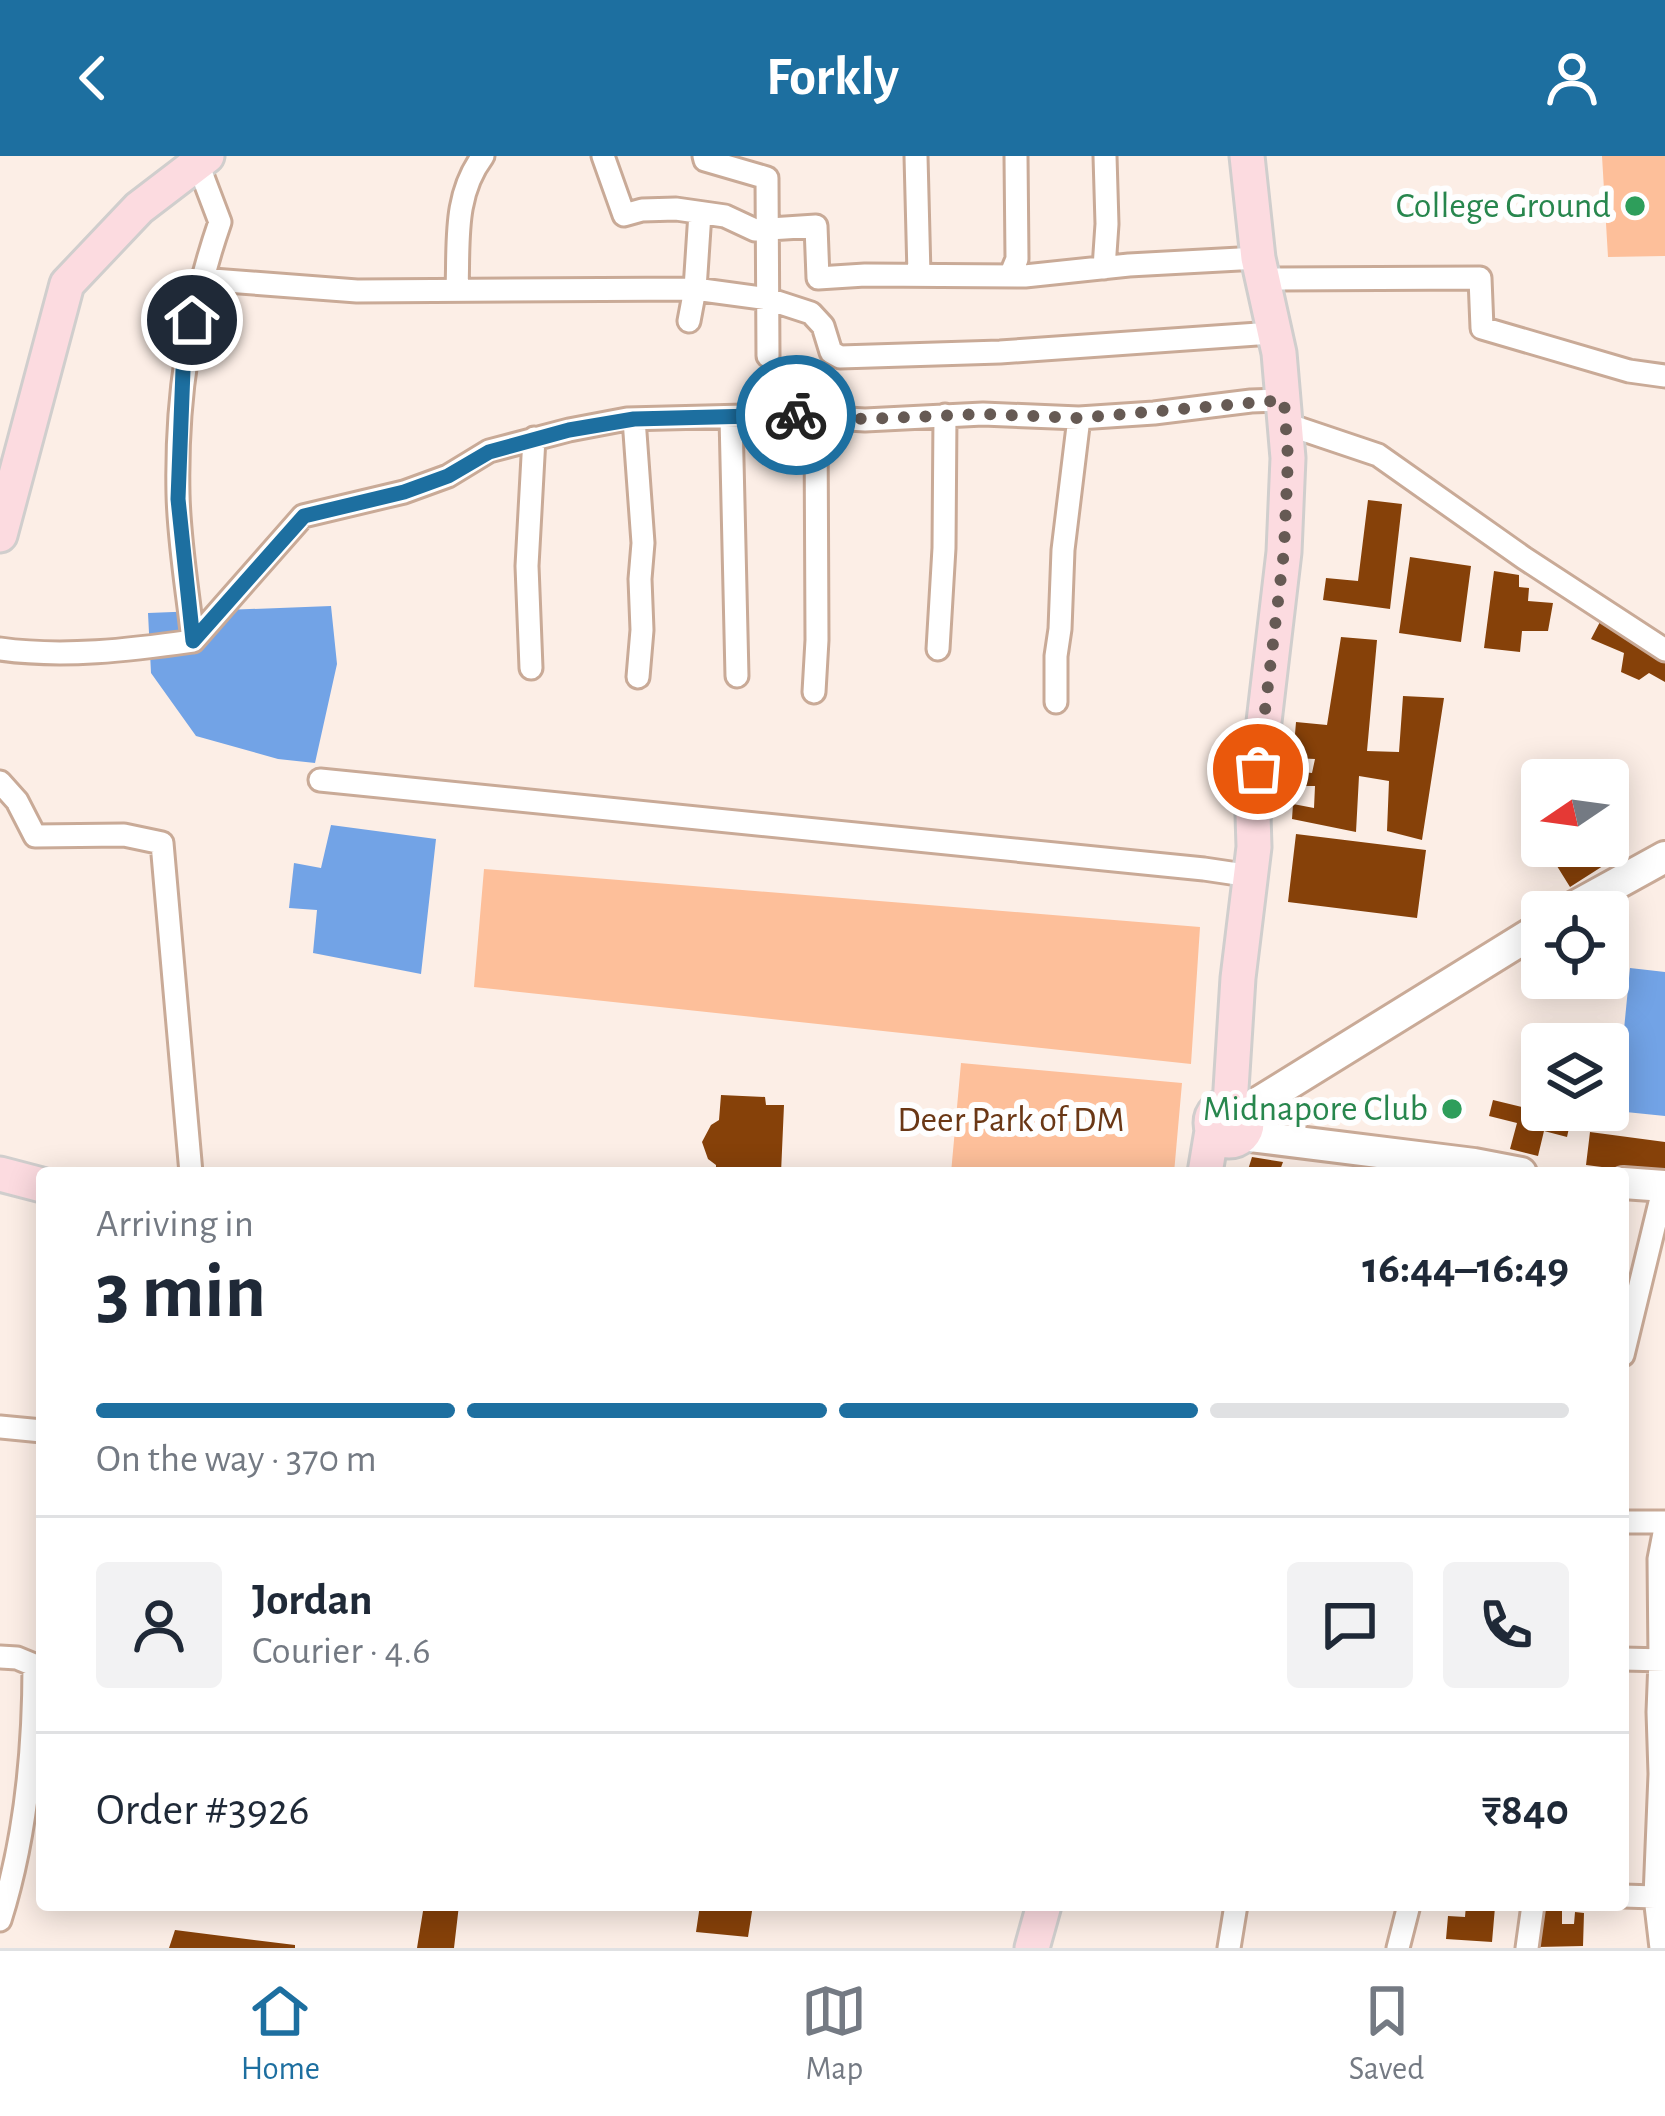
<!DOCTYPE html>
<html lang="en">
<head>
<meta charset="utf-8">
<style>
	body { margin:0; font-family:"Alegreya Sans",sans-serif; background:#f2f2f3; color:#1f2937; height:100vh; display:flex; flex-direction:column; font-size:45px; white-space:nowrap }
	* { box-sizing:border-box; margin:0 }
	p { font-size:39px; color:#747a83 }
	.icon { flex:none; width:66px; height:66px; fill:none; stroke:currentColor; stroke-width:2; stroke-linecap:round; stroke-linejoin:round }
	.map { position:relative; flex:1; overflow:hidden }
	.sheet { position:absolute; left:36px; top:1011px; width:1593px; height:744px; display:flex; flex-direction:column; background:#fff; border-radius:12px; box-shadow:0 6px 30px #0003 }
	.sheet>* { flex:none }
	.needle { width:78px; rotate:257deg }
	.fabs { position:absolute; left:1521px; top:603px; display:grid; gap:24px }
	.fabs a { display:grid; place-items:center; width:108px; height:108px; border-radius:12px; background:#fff; box-shadow:0 6px 30px #0003; font-size:60px }
	.pin { position:absolute; display:grid; place-items:center; width:102px; height:102px; color:#fff; margin:-51px; border:6px solid #fff; border-radius:50%; box-shadow:0 3px 12px #0007 }
	.courier { position:absolute; display:grid; place-items:center; width:120px; height:120px; margin:-60px; border:9px solid #1d6fa0; border-radius:50%; background:#fff; color:#222; box-shadow:0 3px 15px #0007 }
	.headline em { font-style:normal; font-weight:600 }
	.headline div { display:flex; flex-direction:column-reverse }
	.headline { display:flex; align-items:center; justify-content:space-between; height:204px; padding:0 60px }
	h1 { font-size:78px; font-weight:600; line-height:90px }
	.bar { display:grid; grid-template-columns:repeat(4,1fr); gap:18px 12px; align-content:center; height:144px; padding:0 60px }
	.bar i { height:15px; border-radius:9px; background:#e0e1e3 }
	.bar .selected { background:#1d6fa0 }
	.bar p { grid-column:span 4 }
	.line { display:flex; align-items:center; gap:30px; padding:0 60px; border-top:3px solid #e0e1e3 }
	.line div { flex:1 }
	.round { display:grid; place-items:center; flex:none; width:126px; height:126px; border-radius:12px; background:#f2f2f3 }
	header { display:flex; justify-content:space-between; align-items:center; height:156px; padding:0 60px; background:#1d6fa0; color:#fff; font-size:54px; font-weight:600 }
	.menu { display:flex; justify-content:space-around; align-items:center; height:168px; border-top:3px solid #e0e1e3; background:#fff; font-size:33px; color:#747a83 }
	.menu a { display:grid; justify-items:center; gap:6px }
	.menu .selected { color:#1d6fa0 }
	.map>svg:first-child { display:block }
	.green { fill:#fdbf9a }
	.water { fill:#72a3e6 }
	.building { fill:#864109 }
	.lines { fill:none; stroke-linecap:round; stroke-linejoin:round }
	.street-casing { stroke:#c9aa97; stroke-width:27 }
	.secondary-casing { stroke:#c9aa97; stroke-width:36 }
	.primary-casing { stroke:#d0cecd; stroke-width:39 }
	.street { stroke:#fff; stroke-width:21 }
	.secondary { stroke:#fff; stroke-width:30 }
	.primary { stroke:#fcdbe0; stroke-width:33 }
	.done { stroke:#665a54; stroke-width:12; stroke-dasharray:0 21.6 }
	.route { stroke:#1d6fa0; stroke-width:15 }
	.leisure-dot { fill:#2e9e5b; stroke:#fefefe; stroke-width:4.5 }
	.labels { text-anchor:middle; dominant-baseline:central; stroke-width:12; stroke-linejoin:round; paint-order:stroke }
	.leisure-label { font-size:36px; fill:#27864d; stroke:#fefefe; text-anchor:end }
	.park-label { font-size:36px; fill:#6a3715; stroke:#fefefe }
</style>
</head>
<body>
<header><svg class="icon" aria-label="back" viewBox="0 0 24 24"><path d="M15 5l-7 7 7 7"/></svg>Forkly<svg class="icon" aria-label="person" viewBox="0 0 24 24"><circle cx="12" cy="8" r="4"/><path d="M4 21q1-7 8-7t8 7"/></svg></header>
<div class="map">
<svg width="1665" height="1792" viewBox="0 0 1665 1792">
	<rect width="100%" height="100%" fill="#fceee6"/>
	<path class="green" d="M1602 0H1665V100L1608 101Z
		M484 713 1200 771 1191 908 474 831Z
		M961 907 1182 927 1174 1017H951Z"/>
	<path class="water" d="M331 450 337 508 315 607 278 603 196 580 151 517 148 457Z
		M331 669 436 683 421 818 313 797 317 754 289 752 294 707 321 712Z
		M1630 812 1665 816V960L1616 955Z"/>
	<path class="building" d="M1368 344 1402 348 1390 453 1323 444 1326 422 1358 425Z
		M1410 401 1471 410 1461 486 1399 477Z
		M1494 415 1519 419V431L1529 432 1528 445 1553 447 1548 475H1522L1520 496 1484 492Z
		M1602 462 1665 503V526L1649 517 1639 524 1621 516 1624 497 1591 483Z
		M1341 481 1377 484 1367 595 1399 596 1403 540 1444 542 1422 684 1387 675 1389 625 1359 620 1356 676 1292 663 1293 648 1314 652 1315 630H1291L1294 615 1312 617 1315 603 1293 602 1296 566 1327 569Z
		M1611 666 1628 694 1570 731 1552 702 1572 690H1608V668Z
		M1296 678 1426 694 1417 762 1288 746Z
		M721 939 765 941 766 949H784L781 1017H716V1009L708 1003 702 986 711 969 719 964Z
		M1493 944 1571 963 1567 981 1544 975 1538 1000 1510 993 1517 967 1489 960Z
		M1590 976 1665 986V1019L1586 1009Z
		M1252 1001 1283 1006 1279 1017H1247Z
		M424 1749H459L454 1792H417Z
		M700 1749H753L748 1781 696 1776Z
		M1466 1749 1495 1751 1492 1786 1446 1783 1448 1760 1465 1761Z
		M1539 1754H1562V1768H1574L1575 1756 1584 1757 1583 1790 1538 1791Z
		M175 1774 295 1789V1792H169Z"/>
	<g class="lines">
		<g class="street-casing">
			<path id="street" d="M603 0 624 59 642 54 676 53 725 60 755 74 816 70 818 122 865 119 1025 120 1129 109 1258 102
				M704 0 705 4 767 22 768 200
				M916 0 919 119
				M1104 112 1107 68 1105 0
				M1010 120 1017 103 1016 0
				M200 123 357 135 695 133 768 143 811 157 823 170 831 196 840 201 1000 196 1273 177
				M1278 123 1480 122 1482 172 1629 215 1665 220
				M457 133C459 86 453 40 483 0
				M689 165 695 133 700 57
				M731 261 737 520
				M634 263 643 387 640 423 642 474 638 521
				M1286 268 1378 299 1524 402 1665 494
				M193 485C188 437 179 387 178 338 176 243 189 156 220 66L198 8
				M0 493C63 502 130 494 193 485L303 360 404 336 448 320 489 295 569 274 627 263 779 259 865 264 983 258 1079 262 1154 257 1251 245 1284 244
				M938 493 944 392 945 259
				M531 512 527 410 534 282
				M814 536 817 484 816 260
				M1056 546V500L1060 473 1063 394 1079 262
				M320 624 1204 713 1251 720
				M0 626 17 645 35 680 124 679 162 687 191 1017
				M1623 1199 1664 1030
				M0 1271 42 1275
				M1623 1366H1665
				M0 1501 17 1502 34 1509C34 1594 26 1682 0 1764
				M1623 1503 1665 1504
				M1623 1740 1655 1741
				M1229 1792 1236 1749
				M1398 1792 1409 1749
				M1527 1792 1533 1749
				M1661 1792 1655 1741 1660 1618 1658 1556 1660 1504 1659 1403 1665 1372"/>
		</g>
		<g class="secondary-casing">
			<path id="secondary" d="M1565 756 1665 701
				M1243 956 1542 771
				M1242 979 1474 1008 1521 1017
				M1623 1027 1665 1030"/>
		</g>
		<g class="primary-casing">
			<path id="primary" d="M0 379 67 128 139 52 207 0
				M1230 949 1238 822 1254 691 1253 659 1284 396 1288 302 1279 197 1258 102 1247 0
				M1211 967a18 18 0 1 1 36 0a18 18 0 1 1-36 0Z
				M1205 1017 1212 975
				M0 1018 42 1029
				M1032 1792 1044 1749"/>
		</g>
		<use href="#street" class="street"/>
		<use href="#secondary" class="secondary"/>
		<use href="#primary" class="primary"/>
	</g>
	<g class="lines">
		<path class="done" d="M796 259 866 263 982 258 1079 262 1284 244 1288 302 1284 395 1258 613"/>
		<path class="route" d="M192 164 183 214 178 343 193 485 304 360 404 336 448 320 489 296 569 274 634 263 796 259"/>
	</g>
	<g class="leisure-dot">
		<circle cx="1635" cy="50" r="12"/>
		<circle cx="1452" cy="953" r="12"/>
	</g>
	<g class="labels">
		<g class="leisure-label">
			<text x="1611" y="50">College Ground</text>
			<text x="1428" y="953">Midnapore Club</text>
		</g>
		<g class="park-label">
			<text x="1011" y="964">Deer Park of DM</text>
		</g>
	</g>
</svg>
<div class="fabs">
<a><svg class="needle" viewBox="-14 -14 28 28"><path d="M0-13l5 13h-10z" fill="#e53935"/><path d="M0 13l5-13h-10z" fill="#747a83"/></svg></a>
<a><svg class="icon" aria-label="locate" viewBox="0 0 24 24"><circle cx="12" cy="12" r="6"/><path d="M12 2v4M12 18v4M2 12h4M18 12h4"/></svg></a>
<a><svg class="icon" aria-label="layers" viewBox="0 0 24 24"><path d="M12 4l9 5-9 5-9-5zM3 14l9 5 9-5"/></svg></a>
</div>
<div class="pin" style="left:1258px;top:613px;background:#ea580c"><svg class="icon" aria-label="bag" viewBox="0 0 24 24"><path d="M5 8h14l-1 12H6zM9 8a3 3 0 0 1 6 0"/></svg></div>
<div class="pin" style="left:192px;top:164px;background:#1f2937"><svg class="icon" aria-label="home" viewBox="0 0 24 24"><path d="M3 11l9-7 9 7M6 9v11h12V9"/></svg></div>
<div class="courier" style="left:796px;top:259px"><svg class="icon" aria-label="bike" viewBox="0 0 24 24"><circle cx="6" cy="16" r="4"/><circle cx="18" cy="16" r="4"/><path d="M6 16l4-8h5l3 8M10 8l3 8H6M13 5h3"/></svg></div>
<section class="sheet">
<div class="headline"><div><h1>3 min</h1><p>Arriving in</p></div><em>16:44–16:49</em></div>
<div class="bar"><i class="selected"></i><i class="selected"></i><i class="selected"></i><i></i><p>On the way · 370 m</p></div>
<div class="line" style="height:216px"><a class="round"><svg class="icon" aria-label="person" viewBox="0 0 24 24"><circle cx="12" cy="8" r="4"/><path d="M4 21q1-7 8-7t8 7"/></svg></a><div><b>Jordan</b><p>Courier · 4.6</p></div><a class="round"><svg class="icon" aria-label="chat" viewBox="0 0 24 24"><path d="M4 5h16v11H9l-5 4z"/></svg></a><a class="round"><svg class="icon" aria-label="phone" viewBox="0 0 24 24"><path d="M5 4h4l2 5-3 2q2 4 5 5l2-3 5 2v4C11 20 4 13 5 4z"/></svg></a></div>
<div class="line" style="height:156px"><div>Order #3926</div><b>₹840</b></div>
</section>
</div>
<nav class="menu">
<a class="selected"><svg class="icon" aria-label="home" viewBox="0 0 24 24"><path d="M3 11l9-7 9 7M6 9v11h12V9"/></svg>Home</a>
<a><svg class="icon" aria-label="map" viewBox="0 0 24 24"><path d="M3 6l6-2 6 2 6-2v14l-6 2-6-2-6 2zM9 4v14M15 6v14"/></svg>Map</a>
<a><svg class="icon" aria-label="saved" viewBox="0 0 24 24"><path d="M7 4h10v16l-5-4-5 4z"/></svg>Saved</a>
</nav>
</body>
</html>
